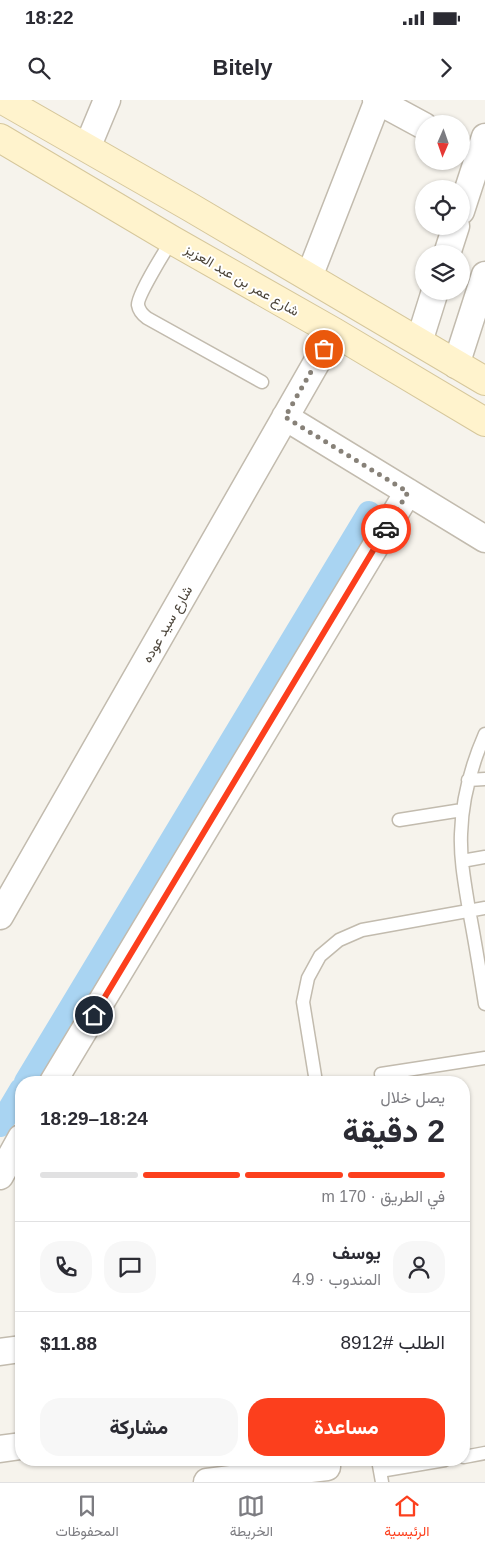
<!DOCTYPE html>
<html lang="ar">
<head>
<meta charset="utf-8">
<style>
	body { margin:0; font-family:Arial,Vazirmatn,sans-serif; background:#f7f7f7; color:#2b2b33; direction:rtl; height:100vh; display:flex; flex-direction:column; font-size:19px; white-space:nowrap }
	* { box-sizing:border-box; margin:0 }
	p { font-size:16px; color:#7c7c81 }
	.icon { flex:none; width:28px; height:28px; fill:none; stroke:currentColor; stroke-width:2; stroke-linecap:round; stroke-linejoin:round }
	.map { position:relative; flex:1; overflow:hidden; direction:ltr }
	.side { position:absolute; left:15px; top:976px; width:455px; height:390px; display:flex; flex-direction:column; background:#fff; border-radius:20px; box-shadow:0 1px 4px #0004; direction:rtl }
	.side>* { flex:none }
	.needle { width:32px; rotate:182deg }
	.controls { position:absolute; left:415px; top:15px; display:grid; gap:10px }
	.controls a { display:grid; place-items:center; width:55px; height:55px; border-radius:50%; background:#fff; box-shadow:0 1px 4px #0004; font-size:25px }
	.pin { position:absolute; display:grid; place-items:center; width:42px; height:42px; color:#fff; margin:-21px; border:2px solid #fff; border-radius:50%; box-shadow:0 1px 5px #0007 }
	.courier { position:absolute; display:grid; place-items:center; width:50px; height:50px; margin:-25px; border:4px solid #fc3f1d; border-radius:50%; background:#fff; color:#222; box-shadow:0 1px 6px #0007 }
	.headline em { font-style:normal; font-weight:800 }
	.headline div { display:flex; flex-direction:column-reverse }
	.headline { display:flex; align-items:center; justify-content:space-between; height:85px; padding:0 25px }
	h1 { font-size:32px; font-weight:800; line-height:38px }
	.bar { display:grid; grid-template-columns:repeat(4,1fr); gap:8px 5px; align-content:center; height:60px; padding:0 25px }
	.bar i { height:6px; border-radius:4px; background:#e1e1e2 }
	.bar .active { background:#fc3f1d }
	.bar p { grid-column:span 4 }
	.line { display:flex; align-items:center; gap:12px; padding:0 25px; border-top:1px solid #e1e1e2 }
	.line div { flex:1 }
	.round { display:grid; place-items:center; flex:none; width:52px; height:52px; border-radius:20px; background:#f7f7f7 }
	.cta { display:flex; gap:10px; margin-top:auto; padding:10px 25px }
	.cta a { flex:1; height:58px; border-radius:20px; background:#fc3f1d; color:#fff; font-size:20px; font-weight:800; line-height:58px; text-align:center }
	.cta a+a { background:#f7f7f7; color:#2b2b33 }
	.status { display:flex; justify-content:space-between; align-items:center; height:35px; padding:0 25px; background:#fff; direction:ltr }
	.status svg { height:14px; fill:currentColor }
	header { display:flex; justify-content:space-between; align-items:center; height:65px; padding:0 25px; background:#fff; font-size:22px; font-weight:800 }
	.menu { display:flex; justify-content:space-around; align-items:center; height:70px; border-top:1px solid #e1e1e2; background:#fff; font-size:14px; color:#7c7c81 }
	.menu a { display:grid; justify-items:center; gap:2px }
	.menu .active { color:#fc3f1d }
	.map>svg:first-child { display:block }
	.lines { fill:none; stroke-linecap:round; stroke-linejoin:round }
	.canal { stroke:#a9d4f2; stroke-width:24 }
	.lane-casing { stroke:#c2bbae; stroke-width:15 }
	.street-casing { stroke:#c2bbae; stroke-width:29 }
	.secondary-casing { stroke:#d6c79b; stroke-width:30 }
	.lane { stroke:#fff; stroke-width:12 }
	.street { stroke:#fff; stroke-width:26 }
	.secondary { stroke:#fff3cd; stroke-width:28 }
	.done { stroke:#878178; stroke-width:5; stroke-dasharray:0 9 }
	.route { stroke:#fc3f1d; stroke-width:6 }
	.labels { text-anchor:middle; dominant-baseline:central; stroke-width:4; stroke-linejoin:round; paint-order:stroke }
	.street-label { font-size:14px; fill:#4b4439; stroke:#fff }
</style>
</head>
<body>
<div class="status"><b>18:22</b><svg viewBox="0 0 49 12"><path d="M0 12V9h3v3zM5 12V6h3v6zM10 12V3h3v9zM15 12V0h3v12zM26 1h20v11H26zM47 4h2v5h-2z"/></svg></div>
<header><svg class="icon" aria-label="forward" viewBox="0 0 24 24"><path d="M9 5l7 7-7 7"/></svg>Bitely<svg class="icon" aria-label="search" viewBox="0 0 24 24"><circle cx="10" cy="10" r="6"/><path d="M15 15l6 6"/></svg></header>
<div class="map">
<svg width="485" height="1382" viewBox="0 0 485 1382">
	<rect width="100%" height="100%" fill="#f6f3ec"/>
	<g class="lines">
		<path class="canal" d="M26 982 369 413
			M0 1025 21 990"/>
		<g class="lane-casing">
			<path id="lane" d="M172 140C165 151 137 196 138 205 139 211 143 215 147 218L262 282
				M485 634C471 666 462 699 461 734 460 759 465 785 469 810 475 841 480 872 485 904
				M468 680 485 679
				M399 720 462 710
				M462 761 485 757
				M381 974 485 958
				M316 982 303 902 308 878 320 856 339 840 362 830 485 808
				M464 1357 485 1353
				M378 1360 382 1382
				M380 1371 445 1360"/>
		</g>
		<g class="street-casing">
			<path id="street" d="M376 0 424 26
				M87 48 107 0
				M461 111 485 37
				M447 154 456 126
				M309 177 378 0
				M419 242 435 191
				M456 265 485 175
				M285 317 485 439
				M0 816 334 232
				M53 982 408 392
				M0 1076 21 1038
				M0 1252 21 1249
				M0 1349 21 1346
				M207 1382 327 1367"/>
		</g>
		<g class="secondary-casing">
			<path id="secondary" d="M3 0 190 107 485 281
				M0 38 172 140 334 232 485 322"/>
		</g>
		<use href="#lane" class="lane"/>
		<use href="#street" class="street"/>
		<use href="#secondary" class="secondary"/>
	</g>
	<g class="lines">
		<path class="done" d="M324 249 285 317 408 392 386 429"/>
		<path class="route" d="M94 915 386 429"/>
	</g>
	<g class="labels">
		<g class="street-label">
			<text transform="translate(242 180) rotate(30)">شارع عمر بن عبد العزيز</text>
			<text transform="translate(167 524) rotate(-60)">شارع سيد عوده</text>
		</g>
	</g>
</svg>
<div class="controls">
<a><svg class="needle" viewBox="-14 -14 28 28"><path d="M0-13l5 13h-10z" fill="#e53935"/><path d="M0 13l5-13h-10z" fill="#7c7c81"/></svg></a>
<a><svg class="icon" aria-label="locate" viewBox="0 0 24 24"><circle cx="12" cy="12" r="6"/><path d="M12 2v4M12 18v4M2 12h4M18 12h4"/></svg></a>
<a><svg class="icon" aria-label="layers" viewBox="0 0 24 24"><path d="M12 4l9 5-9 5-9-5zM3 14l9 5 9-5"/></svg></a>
</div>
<div class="pin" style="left:324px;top:249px;background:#ea580c"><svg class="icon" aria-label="bag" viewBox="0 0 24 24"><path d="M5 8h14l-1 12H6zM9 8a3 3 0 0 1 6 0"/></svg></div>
<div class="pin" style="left:94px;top:915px;background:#1f2937"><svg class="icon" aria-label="home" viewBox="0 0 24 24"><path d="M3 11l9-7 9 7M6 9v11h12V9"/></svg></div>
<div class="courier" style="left:386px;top:429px"><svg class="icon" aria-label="car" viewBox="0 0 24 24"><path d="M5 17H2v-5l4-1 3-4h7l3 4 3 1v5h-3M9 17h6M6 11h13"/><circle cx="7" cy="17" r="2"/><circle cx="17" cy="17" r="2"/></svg></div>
<section class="side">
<div class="headline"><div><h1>2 دقيقة</h1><p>يصل خلال</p></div><em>18:24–18:29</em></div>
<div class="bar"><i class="active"></i><i class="active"></i><i class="active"></i><i></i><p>في الطريق · 170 m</p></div>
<div class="line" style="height:90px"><a class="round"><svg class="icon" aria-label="person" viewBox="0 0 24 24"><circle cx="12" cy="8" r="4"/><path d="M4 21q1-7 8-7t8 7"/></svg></a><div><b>يوسف</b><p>المندوب · 4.9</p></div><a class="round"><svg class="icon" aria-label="chat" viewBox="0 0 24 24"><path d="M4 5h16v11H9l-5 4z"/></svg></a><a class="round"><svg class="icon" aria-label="phone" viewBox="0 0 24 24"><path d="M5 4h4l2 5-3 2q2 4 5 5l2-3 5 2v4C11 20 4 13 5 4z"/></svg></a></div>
<div class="line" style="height:65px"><div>الطلب #8912</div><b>$11.88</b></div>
<div class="cta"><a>مساعدة</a><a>مشاركة</a></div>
</section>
</div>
<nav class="menu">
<a class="active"><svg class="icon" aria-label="home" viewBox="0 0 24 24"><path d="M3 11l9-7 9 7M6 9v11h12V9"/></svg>الرئيسية</a>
<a><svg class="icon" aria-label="map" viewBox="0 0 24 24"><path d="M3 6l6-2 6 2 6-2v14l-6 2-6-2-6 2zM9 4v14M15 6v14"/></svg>الخريطة</a>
<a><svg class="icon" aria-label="saved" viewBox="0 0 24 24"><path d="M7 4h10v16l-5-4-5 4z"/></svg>المحفوظات</a>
</nav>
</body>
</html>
